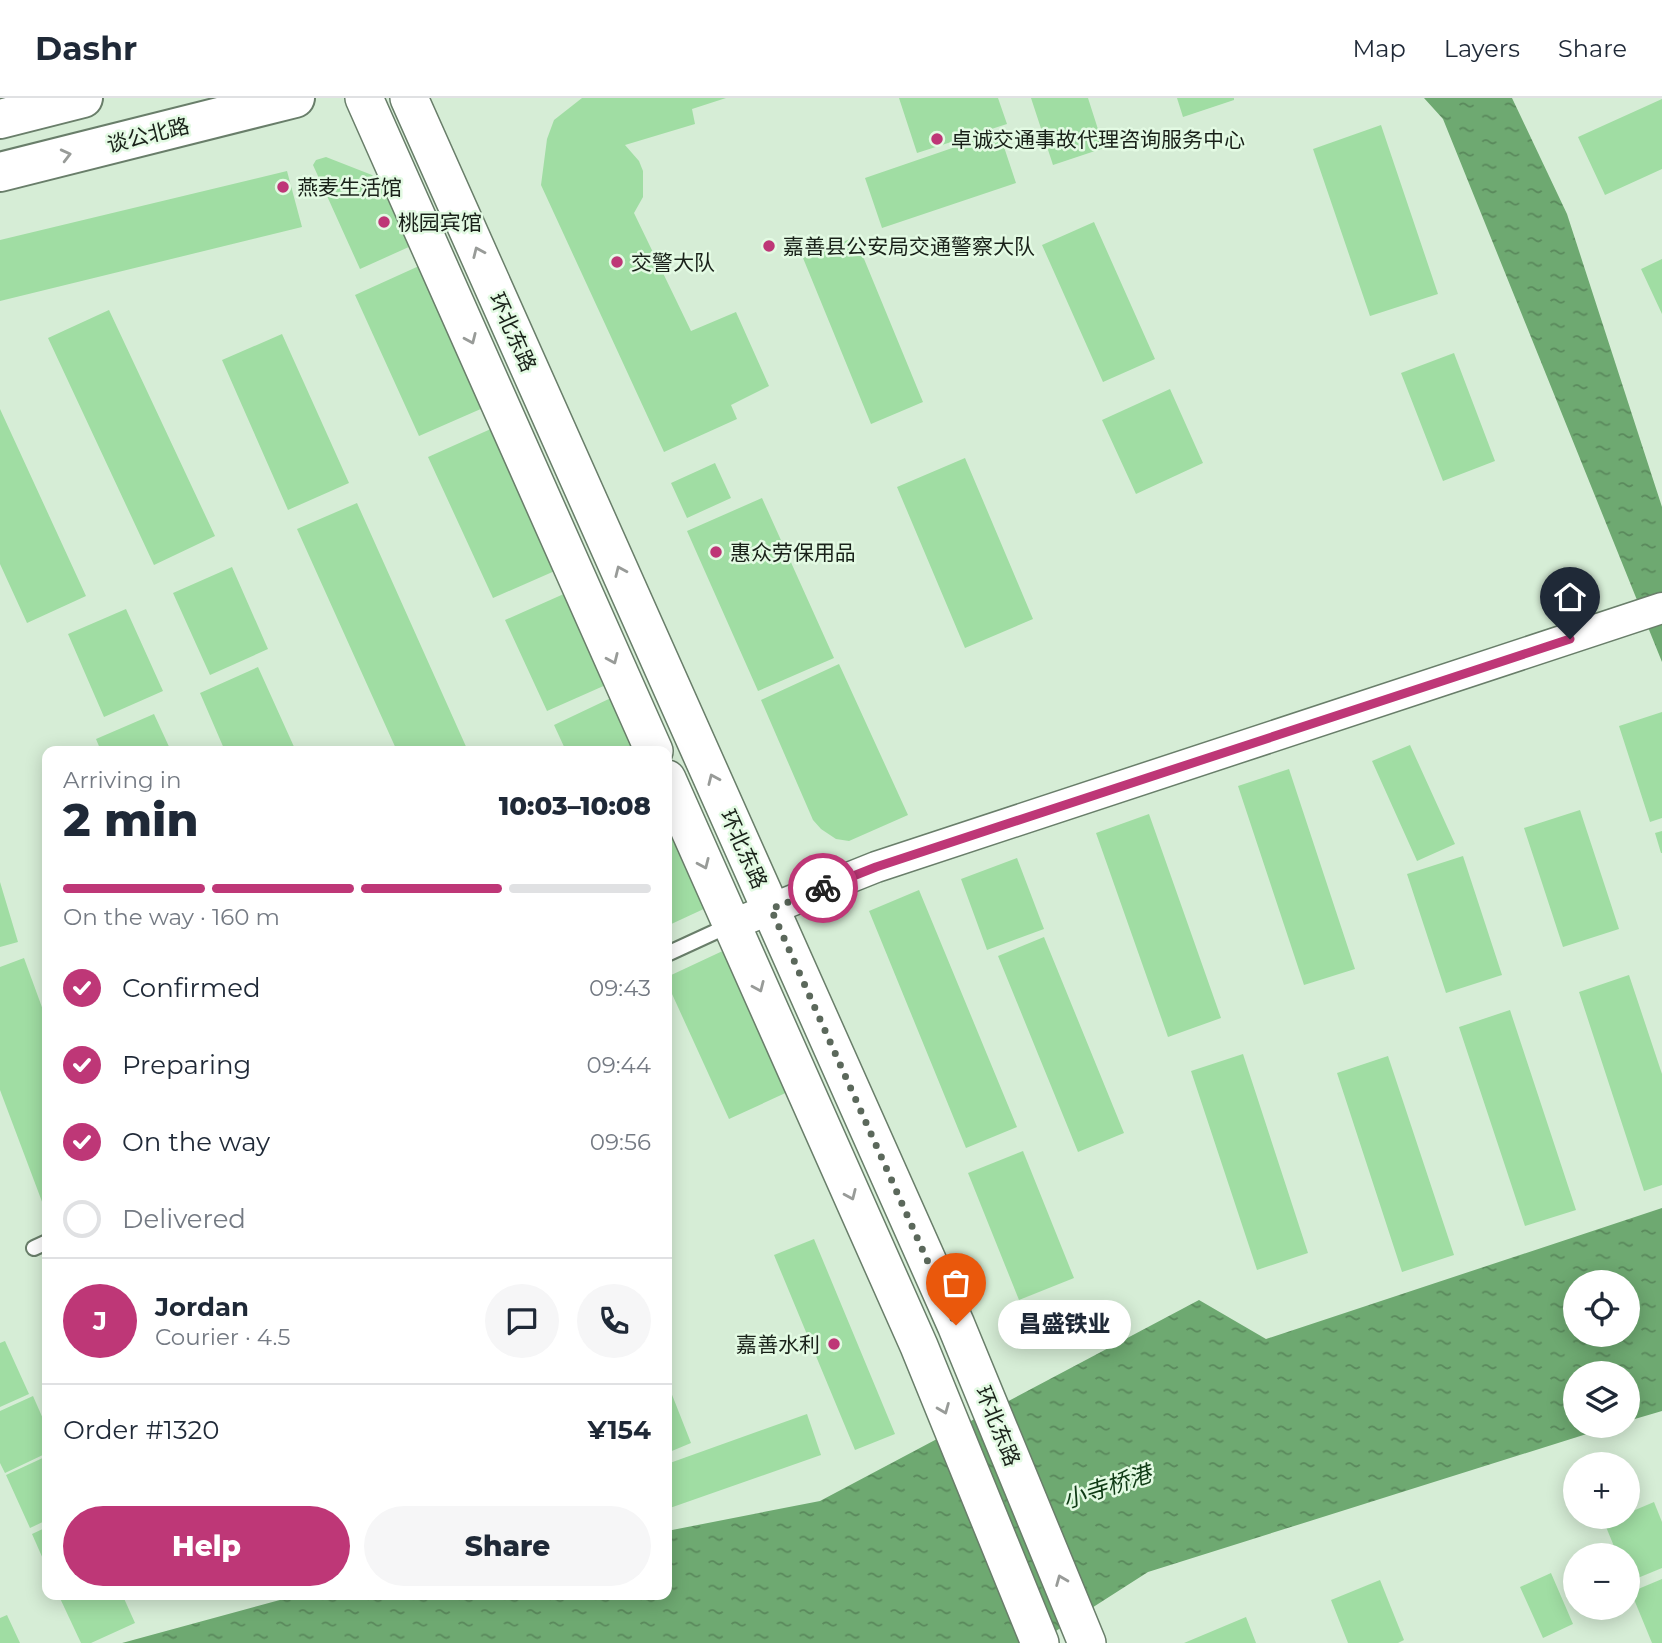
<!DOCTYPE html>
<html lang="en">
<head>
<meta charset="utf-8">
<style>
	body { margin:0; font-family:Montserrat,"Noto Sans SC",sans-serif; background:#f6f6f7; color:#1f2937; height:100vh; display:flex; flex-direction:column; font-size:26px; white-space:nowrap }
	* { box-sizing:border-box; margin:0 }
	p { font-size:23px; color:#747a83 }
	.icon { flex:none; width:38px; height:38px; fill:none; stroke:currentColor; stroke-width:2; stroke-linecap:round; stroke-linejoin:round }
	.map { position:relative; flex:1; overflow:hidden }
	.drawer { position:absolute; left:42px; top:648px; width:630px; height:854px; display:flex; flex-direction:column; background:#fff; border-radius:14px; box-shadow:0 4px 18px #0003 }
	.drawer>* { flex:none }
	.tools { position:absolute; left:1563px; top:1172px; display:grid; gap:14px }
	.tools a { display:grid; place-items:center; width:77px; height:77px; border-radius:50%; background:#fff; box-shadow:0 4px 18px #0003; font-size:35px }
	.pin { position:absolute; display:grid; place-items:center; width:60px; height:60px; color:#fff; margin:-72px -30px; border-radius:50% 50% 50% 0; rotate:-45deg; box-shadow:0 0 7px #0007 }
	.pin .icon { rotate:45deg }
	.courier { position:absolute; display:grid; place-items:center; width:70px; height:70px; margin:-35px; border:5px solid #be3777; border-radius:50%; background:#fff; color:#222; box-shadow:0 2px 9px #0007 }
	.bubble { position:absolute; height:49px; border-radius:24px; background:#fff; box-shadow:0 4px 18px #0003; font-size:23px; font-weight:800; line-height:49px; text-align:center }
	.head em { font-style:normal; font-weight:800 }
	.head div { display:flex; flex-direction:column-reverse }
	.head { display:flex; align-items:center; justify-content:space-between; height:119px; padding:0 21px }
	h1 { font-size:46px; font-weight:800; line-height:52px }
	.bar { display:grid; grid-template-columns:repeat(4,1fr); gap:10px 7px; align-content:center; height:84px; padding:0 21px }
	.bar i { height:9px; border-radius:5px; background:#e0e1e3 }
	.bar .active { background:#be3777 }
	.bar p { grid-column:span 4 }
	.line { display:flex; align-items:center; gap:18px; padding:0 21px; border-top:2px solid #e0e1e3 }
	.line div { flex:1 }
	.round { display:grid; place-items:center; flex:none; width:74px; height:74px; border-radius:37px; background:#f6f6f7 }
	ol { padding:0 21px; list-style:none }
	li { display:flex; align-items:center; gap:21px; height:77px }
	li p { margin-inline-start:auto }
	li .icon { padding:7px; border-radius:50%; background:#be3777; color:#fff; stroke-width:4 }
	li:last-child { color:#747a83 }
	li i { width:38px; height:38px; border:4px solid #e0e1e3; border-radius:50% }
	.action { display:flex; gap:14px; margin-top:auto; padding:14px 21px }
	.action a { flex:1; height:80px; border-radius:42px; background:#be3777; color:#fff; font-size:28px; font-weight:800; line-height:80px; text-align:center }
	.action a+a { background:#f6f6f7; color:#1f2937 }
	header { display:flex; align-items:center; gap:42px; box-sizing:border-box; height:98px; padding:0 35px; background:#fff; border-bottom:2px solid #e0e1e3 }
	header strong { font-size:33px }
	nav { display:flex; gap:38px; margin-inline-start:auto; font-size:24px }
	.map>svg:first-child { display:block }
	.water { fill:url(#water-ripples); fill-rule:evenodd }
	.building { fill:#a0dda3 }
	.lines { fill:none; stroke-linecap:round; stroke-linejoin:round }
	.service-casing { stroke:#697e6a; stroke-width:18 }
	.minor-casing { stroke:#697e6a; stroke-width:33 }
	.tertiary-casing { stroke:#697e6a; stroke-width:40 }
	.primary-casing { stroke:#697e6a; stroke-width:42 }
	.service { stroke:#fff; stroke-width:14 }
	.minor { stroke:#fff; stroke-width:30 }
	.tertiary { stroke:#fff; stroke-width:37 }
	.primary { stroke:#fff; stroke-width:38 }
	.oneway { stroke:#989b98 }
	.done { stroke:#5b685b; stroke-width:7; stroke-dasharray:0 12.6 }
	.route { stroke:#be3777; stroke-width:9 }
	.poi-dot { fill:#be3777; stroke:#e3fae3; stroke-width:2.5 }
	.labels { text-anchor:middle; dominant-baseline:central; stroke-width:5; stroke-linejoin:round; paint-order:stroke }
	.street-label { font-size:21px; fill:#192119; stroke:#e3fae3 }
	.poi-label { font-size:21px; fill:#192119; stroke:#e3fae3; text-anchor:start }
	.water-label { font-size:23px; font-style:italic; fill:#0e3a14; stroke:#e3fae3 }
</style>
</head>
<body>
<header>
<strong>Dashr</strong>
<nav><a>Map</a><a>Layers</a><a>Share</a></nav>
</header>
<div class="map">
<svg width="1662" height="1545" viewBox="0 0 1662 1545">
	<defs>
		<pattern id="water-ripples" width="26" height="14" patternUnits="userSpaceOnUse" patternTransform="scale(1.75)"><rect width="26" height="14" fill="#6ea971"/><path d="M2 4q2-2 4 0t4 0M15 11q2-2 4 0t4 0" fill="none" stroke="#5a895c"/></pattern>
	</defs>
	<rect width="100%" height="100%" fill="#d6edd6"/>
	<path class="water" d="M1424 0H1512L1567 116 1662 409V564L1443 21Z
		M1662 1110V1313L1628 1323V1276H1575V1328H1612L1148 1474 1037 1545H122L302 1496H667V1433L820 1403 1199 1202 1266 1241ZM1575 1185H1628V1237H1575Z"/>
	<path class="building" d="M582 0H726L692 11 695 26 625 47 639 63 643 73V99L634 115 691 233 736 214 769 288 731 307 737 321 664 354 541 87 547 41 554 22Z
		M899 0H998L1007 26 917 55Z
		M1031 0H1088L1104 50 1053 67Z
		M1177 0H1234V2L1183 19Z
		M1662 1V71L1605 97 1578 39Z
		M1381 27 1438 196 1370 218 1313 51Z
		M999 34 1016 85 882 130 865 80Z
		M326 59 372 77 386 92 411 148 360 171 313 67 316 62Z
		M287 73 302 129 0 203V142Z
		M1094 124 1155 261 1103 284 1042 147Z
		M855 139 923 304 871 326 803 160Z
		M1662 161V216L1641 171Z
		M419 168 483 310 419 338 355 197Z
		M109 212 215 438 154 467 48 240Z
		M282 236 349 385 288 412 222 262Z
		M1454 255 1495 363 1443 383 1401 275Z
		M1170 291 1203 365 1136 396 1102 322Z
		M0 311 86 498 27 525 0 466Z
		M493 330 557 472 493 500 428 359Z
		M965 360 1033 521 965 550 897 389Z
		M715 365 731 400 687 420 671 385Z
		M762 400 834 560 758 593 687 433Z
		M357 405 468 653H397L297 431Z
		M232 469 268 551 210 577 173 495Z
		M566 495 608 586 547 613 505 522Z
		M126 511 163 593 104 619 68 536Z
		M839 566 908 717 849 743 836 741 821 731 813 722 761 602Z
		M258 569 295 651 292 653H225L200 595Z
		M613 599 638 653H566L554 627Z
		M1662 614V720L1650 724 1619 628Z
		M154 616 171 653H101L96 641Z
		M1410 647 1455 746 1417 763 1372 663Z
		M1289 671 1355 871 1304 887 1238 688Z
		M1580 712 1619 831 1563 849 1524 730Z
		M1149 716 1221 920 1168 939 1096 735Z
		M667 717 708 809 667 828Z
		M1662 733V755H1661L1655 735Z
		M1463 758 1502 877 1446 895 1407 776Z
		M1017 760 1044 831 987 852 961 781Z
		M0 784 18 844 0 849Z
		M919 792 1017 1029 966 1050 869 813Z
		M1044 839 1124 1035 1078 1054 998 858Z
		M729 850 792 992 729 1021 667 885V879Z
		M24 860 47 923V1117L0 992V869Z
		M1629 877 1662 976V1087L1644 1093 1579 894Z
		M1510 912 1576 1112 1525 1128 1459 929Z
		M1243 956 1308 1155 1257 1172 1191 973Z
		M1388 958 1454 1157 1402 1174 1337 975Z
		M1023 1053 1074 1180 1019 1202 968 1075Z
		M814 1141 895 1336 855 1352 774 1157Z
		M5 1243 29 1296 0 1309V1245Z
		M667 1284 691 1345 667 1355Z
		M33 1298 47 1330V1355L5 1375 0 1365V1313Z
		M807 1316 821 1357 667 1411V1366Z
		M47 1358V1422L30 1430 6 1377Z
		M1654 1404 1662 1424V1470L1628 1484V1458H1618L1604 1424 1616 1419H1628V1415Z
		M47 1429V1470L32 1436Z
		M1551 1475 1573 1526 1543 1540 1520 1489Z
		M1662 1481V1545H1652L1631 1494Z
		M1380 1482 1404 1542 1398 1545H1348L1331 1502Z
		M58 1496H122L135 1525 91 1545H81Z
		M7 1517 20 1545H0V1520Z
		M1246 1519 1256 1545H1184Z"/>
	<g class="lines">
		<g class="service-casing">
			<path id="service" d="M667 856 730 827
				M34 1150 47 1144"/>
		</g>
		<g class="minor-casing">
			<path id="minor" d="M731 827 876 769 1662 510"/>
		</g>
		<g class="tertiary-casing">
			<path id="tertiary" d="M364 0 654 653
				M409 0 956 1227 1087 1545
				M667 681 919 1248 1040 1545"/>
		</g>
		<g class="primary-casing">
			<path id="primary" d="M0 21 83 0
				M0 74 295 0"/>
		</g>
		<use href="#service" class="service"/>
		<use href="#minor" class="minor"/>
		<use href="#tertiary" class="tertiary"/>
		<use href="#primary" class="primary"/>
	</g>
	<defs><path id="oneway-chevron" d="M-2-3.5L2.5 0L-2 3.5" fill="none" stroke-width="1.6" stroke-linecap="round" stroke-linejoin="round" transform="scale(1.75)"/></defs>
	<g class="oneway">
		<use href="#oneway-chevron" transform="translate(66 57) rotate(-14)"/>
		<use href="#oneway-chevron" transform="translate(478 154) rotate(-114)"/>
		<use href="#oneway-chevron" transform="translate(471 241) rotate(66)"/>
		<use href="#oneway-chevron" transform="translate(620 473) rotate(-114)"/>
		<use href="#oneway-chevron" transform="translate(613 561) rotate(66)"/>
		<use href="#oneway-chevron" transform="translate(713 681) rotate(-114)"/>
		<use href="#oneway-chevron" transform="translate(704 766) rotate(66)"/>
		<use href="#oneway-chevron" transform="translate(759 889) rotate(66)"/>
		<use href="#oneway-chevron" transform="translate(851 1097) rotate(66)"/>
		<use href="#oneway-chevron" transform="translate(944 1311) rotate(68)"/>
		<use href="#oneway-chevron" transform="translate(1061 1482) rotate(-112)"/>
	</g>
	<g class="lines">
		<path class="done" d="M823 790 771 811 956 1227"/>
		<path class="route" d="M823 790 876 769 1570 541"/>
	</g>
	<g class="poi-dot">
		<circle cx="937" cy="41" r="7"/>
		<circle cx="283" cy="89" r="7"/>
		<circle cx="384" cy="124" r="7"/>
		<circle cx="769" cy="148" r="7"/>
		<circle cx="617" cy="164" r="7"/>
		<circle cx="716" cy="454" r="7"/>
		<circle cx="834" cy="1246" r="7"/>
	</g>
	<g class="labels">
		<g class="street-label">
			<text transform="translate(148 37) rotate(-14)">谈公北路</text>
			<text transform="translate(513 234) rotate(66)">环北东路</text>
			<text transform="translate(744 751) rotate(66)">环北东路</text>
			<text transform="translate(998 1328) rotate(68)">环北东路</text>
		</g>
		<g class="poi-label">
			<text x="951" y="41">卓诚交通事故代理咨询服务中心</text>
			<text x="297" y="89">燕麦生活馆</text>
			<text x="398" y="124">桃园宾馆</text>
			<text x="783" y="148">嘉善县公安局交通警察大队</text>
			<text x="631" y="164">交警大队</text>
			<text x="730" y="454">惠众劳保用品</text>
			<text x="820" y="1246" text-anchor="end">嘉善水利</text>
		</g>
		<g class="water-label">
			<text transform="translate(1107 1389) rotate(-18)">小寺桥港</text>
		</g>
	</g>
</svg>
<div class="tools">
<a><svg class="icon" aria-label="locate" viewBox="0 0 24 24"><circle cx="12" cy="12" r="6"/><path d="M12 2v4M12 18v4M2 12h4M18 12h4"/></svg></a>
<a><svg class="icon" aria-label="layers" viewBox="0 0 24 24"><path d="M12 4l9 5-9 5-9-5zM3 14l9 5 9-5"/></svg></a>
<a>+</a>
<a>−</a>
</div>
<div class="pin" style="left:956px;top:1227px;background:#ea580c"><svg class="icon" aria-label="bag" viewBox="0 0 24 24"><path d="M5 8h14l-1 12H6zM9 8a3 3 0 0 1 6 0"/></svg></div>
<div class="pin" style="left:1570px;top:541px;background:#1f2937"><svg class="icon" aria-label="home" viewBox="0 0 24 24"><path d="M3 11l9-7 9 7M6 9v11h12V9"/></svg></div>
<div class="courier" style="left:823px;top:790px"><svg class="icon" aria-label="bike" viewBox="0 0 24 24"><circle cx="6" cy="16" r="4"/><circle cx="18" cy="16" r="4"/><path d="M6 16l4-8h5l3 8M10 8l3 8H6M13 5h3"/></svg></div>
<div class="bubble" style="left:998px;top:1202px;width:133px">昌盛铁业</div>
<section class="drawer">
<div class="head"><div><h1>2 min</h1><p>Arriving in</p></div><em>10:03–10:08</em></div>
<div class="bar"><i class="active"></i><i class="active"></i><i class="active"></i><i></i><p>On the way · 160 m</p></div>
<ol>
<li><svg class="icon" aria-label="check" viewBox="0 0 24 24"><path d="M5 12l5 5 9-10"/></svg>Confirmed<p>09:43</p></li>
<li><svg class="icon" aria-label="check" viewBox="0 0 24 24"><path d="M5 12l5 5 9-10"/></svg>Preparing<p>09:44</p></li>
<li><svg class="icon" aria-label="check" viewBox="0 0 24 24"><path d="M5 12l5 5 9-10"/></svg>On the way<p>09:56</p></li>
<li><i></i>Delivered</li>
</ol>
<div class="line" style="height:126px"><b class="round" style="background:#be3777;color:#fff">J</b><div><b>Jordan</b><p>Courier · 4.5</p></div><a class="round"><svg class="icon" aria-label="chat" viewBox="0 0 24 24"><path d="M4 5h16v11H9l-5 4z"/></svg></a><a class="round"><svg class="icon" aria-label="phone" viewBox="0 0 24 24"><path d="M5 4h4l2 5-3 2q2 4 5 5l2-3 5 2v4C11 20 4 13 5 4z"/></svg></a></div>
<div class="line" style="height:91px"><div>Order #1320</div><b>¥154</b></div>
<div class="action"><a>Help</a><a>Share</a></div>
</section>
</div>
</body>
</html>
